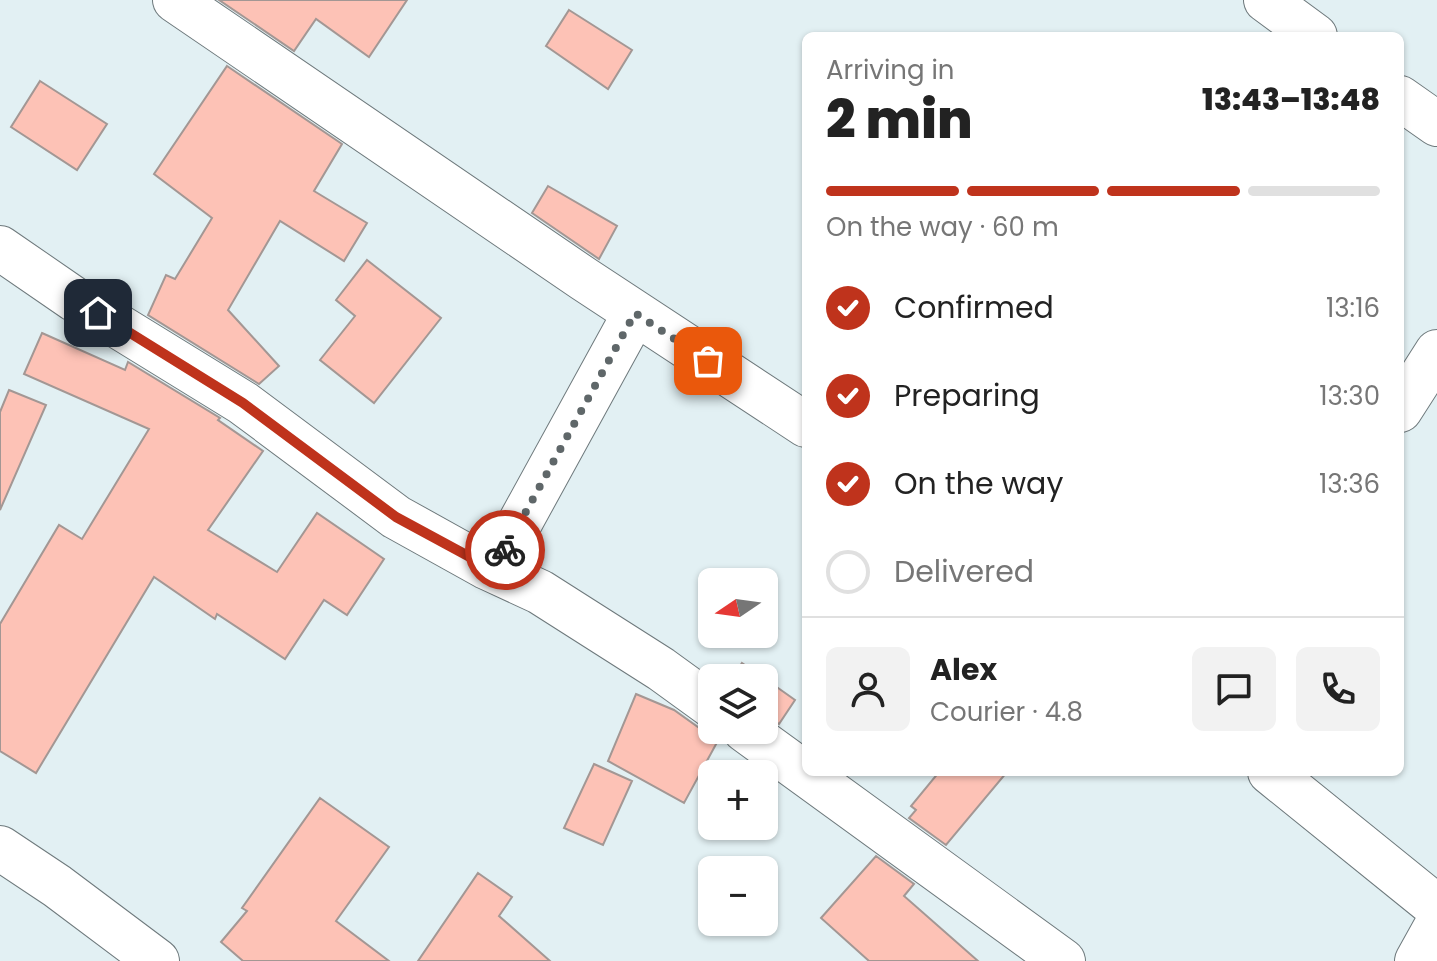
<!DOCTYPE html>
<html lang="en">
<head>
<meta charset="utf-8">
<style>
	body { margin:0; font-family:Poppins,sans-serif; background:#f2f2f2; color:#222; height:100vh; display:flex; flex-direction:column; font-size:30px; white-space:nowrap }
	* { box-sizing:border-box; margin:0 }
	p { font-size:26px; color:#767676 }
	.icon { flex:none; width:44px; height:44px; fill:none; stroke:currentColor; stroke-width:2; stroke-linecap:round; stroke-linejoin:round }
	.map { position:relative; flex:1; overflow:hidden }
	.sheet { position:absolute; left:802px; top:32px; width:602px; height:744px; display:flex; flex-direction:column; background:#fff; border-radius:12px; box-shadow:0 2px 6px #0004 }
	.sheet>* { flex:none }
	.needle { width:52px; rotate:257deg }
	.tools { position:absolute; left:698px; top:568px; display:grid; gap:16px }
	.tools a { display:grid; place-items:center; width:80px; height:80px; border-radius:12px; background:#fff; box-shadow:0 2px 6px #0004; font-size:40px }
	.pin { position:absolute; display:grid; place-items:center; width:68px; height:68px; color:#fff; margin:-34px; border-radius:16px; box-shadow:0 4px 12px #0006 }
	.courier { position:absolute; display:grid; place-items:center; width:80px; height:80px; margin:-40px; border:6px solid #bf331c; border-radius:50%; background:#fff; color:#222; box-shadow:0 2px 10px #0007 }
	.summary em { font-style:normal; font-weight:800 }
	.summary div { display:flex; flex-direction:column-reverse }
	.summary { display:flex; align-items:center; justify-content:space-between; height:136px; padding:0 24px }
	h1 { font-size:52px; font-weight:800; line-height:60px }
	.bar { display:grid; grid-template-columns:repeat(4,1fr); gap:12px 8px; align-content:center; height:96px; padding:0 24px }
	.bar i { height:10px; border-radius:6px; background:#e0e0e0 }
	.bar .active { background:#bf331c }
	.bar p { grid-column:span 4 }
	.line { display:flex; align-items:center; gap:20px; padding:0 24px; border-top:2px solid #e0e0e0 }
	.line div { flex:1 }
	.round { display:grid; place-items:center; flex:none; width:84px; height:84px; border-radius:12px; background:#f2f2f2 }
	ol { padding:0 24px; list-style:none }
	li { display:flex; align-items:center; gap:24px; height:88px }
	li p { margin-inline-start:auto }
	li .icon { padding:8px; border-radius:50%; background:#bf331c; color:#fff; stroke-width:4 }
	li:last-child { color:#767676 }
	li i { width:44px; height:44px; border:4px solid #e0e0e0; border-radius:50% }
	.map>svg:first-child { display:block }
	.building { fill:#fdc2b6; stroke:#a39794; stroke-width:2 }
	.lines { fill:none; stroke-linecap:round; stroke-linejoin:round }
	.minor-casing { stroke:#6e797c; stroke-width:46 }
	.tertiary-casing { stroke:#6e797c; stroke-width:46 }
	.minor { stroke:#fff; stroke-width:44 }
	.tertiary { stroke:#fff; stroke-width:44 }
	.done { stroke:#5f6769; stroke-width:8; stroke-dasharray:0 14.4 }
	.route { stroke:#bf331c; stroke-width:10 }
</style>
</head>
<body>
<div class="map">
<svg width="1437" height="961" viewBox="0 0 1437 961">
	<rect width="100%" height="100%" fill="#e2f0f3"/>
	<path class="building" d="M219 0H407L369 57 316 19 294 51Z
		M569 10 632 50 608 89 546 46Z
		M227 66 342 144 314 191 367 223 344 261 280 221 228 310 279 366 259 384 148 315 166 275 175 279 212 218 154 174Z
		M40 81 107 124 77 170 11 127Z
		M548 186 617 226 599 259 532 213Z
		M367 260 441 318 374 403 320 360 355 316 336 300Z
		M42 333 125 370 128 362 220 418 218 420 263 451 208 530 277 572 317 513 384 559 347 615 324 600 285 659 217 614 215 619 154 577 36 773 0 751V624L59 525 82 539 149 429 24 374Z
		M9 390 46 405 0 510V412Z
		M742 663 764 678H732Z
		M764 678 795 700 779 724 764 713Z
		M636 694 674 710 698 727 709 731 720 730 721 735 684 803 608 761Z
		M594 764 632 781 603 845 564 828Z
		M939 772H1007L946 845 909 818 916 810 911 806Z
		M320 798 389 847 336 921 389 961H243L221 942 247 911 242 908Z
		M876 856 914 884 904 896 978 961H869L821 918Z
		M478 873 512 897 499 916 550 961H418Z"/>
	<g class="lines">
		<g class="minor-casing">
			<path id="minor" d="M175 0 584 279 806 425
				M1266 0 1315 36
				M1400 98 1437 124
				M0 248 74 299 243 403 396 517 486 567 540 592 661 669 712 706
				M1400 410 1437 352
				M494 570 635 313
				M745 730 1063 961
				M1270 772 1437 907
				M1417 961 1437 925"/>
		</g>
		<g class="tertiary-casing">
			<path id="tertiary" d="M0 848 57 886 157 961"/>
		</g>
		<use href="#minor" class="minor"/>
		<use href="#tertiary" class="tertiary"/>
	</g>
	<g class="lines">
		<path class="done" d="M505 550 635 313 708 361"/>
		<path class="route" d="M98 313 243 403 396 517 494 570 505 550"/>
	</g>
</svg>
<div class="tools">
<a><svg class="needle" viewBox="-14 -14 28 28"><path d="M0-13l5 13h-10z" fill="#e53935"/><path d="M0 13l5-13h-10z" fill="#767676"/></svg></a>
<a><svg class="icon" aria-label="layers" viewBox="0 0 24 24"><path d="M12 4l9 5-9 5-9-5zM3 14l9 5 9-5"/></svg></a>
<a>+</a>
<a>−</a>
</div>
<div class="pin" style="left:708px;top:361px;background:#ea580c"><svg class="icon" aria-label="bag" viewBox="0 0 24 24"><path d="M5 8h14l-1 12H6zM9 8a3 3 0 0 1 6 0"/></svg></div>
<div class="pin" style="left:98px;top:313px;background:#1f2937"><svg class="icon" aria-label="home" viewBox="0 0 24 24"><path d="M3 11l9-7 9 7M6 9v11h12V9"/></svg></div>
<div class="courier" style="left:505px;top:550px"><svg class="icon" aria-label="bike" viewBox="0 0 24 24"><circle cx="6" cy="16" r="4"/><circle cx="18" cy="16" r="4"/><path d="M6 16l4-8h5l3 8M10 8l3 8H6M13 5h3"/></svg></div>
<section class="sheet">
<div class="summary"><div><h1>2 min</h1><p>Arriving in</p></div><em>13:43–13:48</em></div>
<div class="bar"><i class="active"></i><i class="active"></i><i class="active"></i><i></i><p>On the way · 60 m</p></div>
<ol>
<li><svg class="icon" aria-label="check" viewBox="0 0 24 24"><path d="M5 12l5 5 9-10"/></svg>Confirmed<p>13:16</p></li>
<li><svg class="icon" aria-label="check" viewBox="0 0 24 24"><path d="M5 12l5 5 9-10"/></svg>Preparing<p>13:30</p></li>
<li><svg class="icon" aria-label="check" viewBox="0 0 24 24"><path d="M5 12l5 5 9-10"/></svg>On the way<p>13:36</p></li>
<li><i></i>Delivered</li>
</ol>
<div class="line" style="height:144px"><a class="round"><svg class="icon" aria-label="person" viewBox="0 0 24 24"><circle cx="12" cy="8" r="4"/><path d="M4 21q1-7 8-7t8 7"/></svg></a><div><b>Alex</b><p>Courier · 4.8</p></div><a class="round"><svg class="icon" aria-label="chat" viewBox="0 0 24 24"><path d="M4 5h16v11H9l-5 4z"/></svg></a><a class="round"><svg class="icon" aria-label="phone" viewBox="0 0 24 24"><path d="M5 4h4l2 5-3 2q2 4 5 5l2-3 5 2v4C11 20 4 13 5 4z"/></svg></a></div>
</section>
</div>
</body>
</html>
